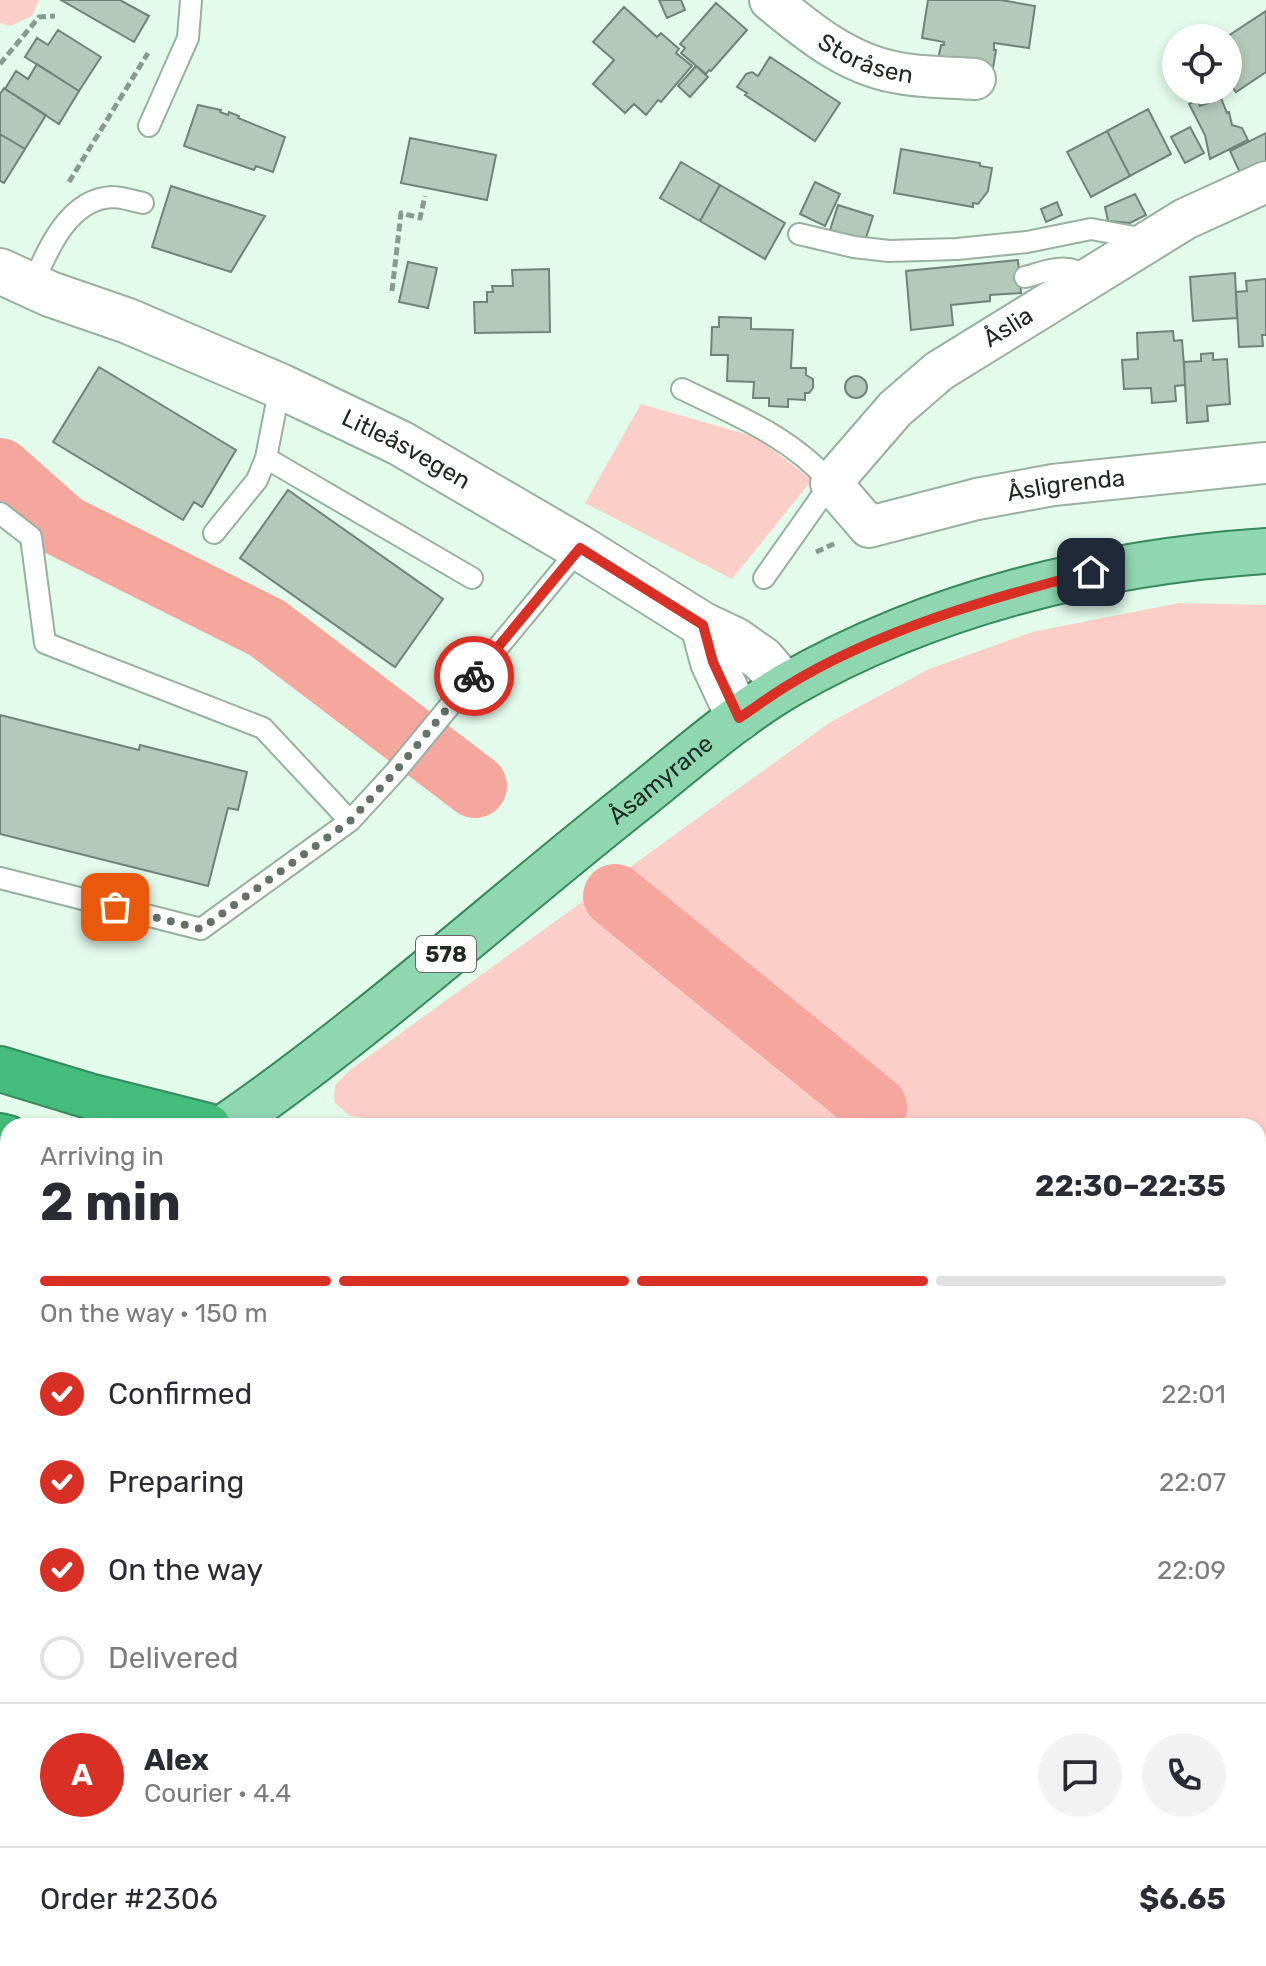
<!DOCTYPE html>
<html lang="en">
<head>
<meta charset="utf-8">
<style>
	body { margin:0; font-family:Rubik,sans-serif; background:#f2f2f3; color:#2b2b33; height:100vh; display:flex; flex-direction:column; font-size:30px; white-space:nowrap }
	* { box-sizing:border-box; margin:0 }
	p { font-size:26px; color:#7c7c81 }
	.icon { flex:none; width:44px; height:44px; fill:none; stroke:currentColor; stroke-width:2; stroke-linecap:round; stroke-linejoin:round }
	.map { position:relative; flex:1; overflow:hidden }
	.details { position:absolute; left:0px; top:1118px; width:1266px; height:848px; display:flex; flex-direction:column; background:#fff; border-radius:24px 24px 0 0; box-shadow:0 4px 12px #0003 }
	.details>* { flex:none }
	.controls { position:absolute; left:1162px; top:24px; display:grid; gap:16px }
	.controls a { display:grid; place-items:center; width:80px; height:80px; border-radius:50%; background:#fff; box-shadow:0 4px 12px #0003; font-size:40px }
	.pin { position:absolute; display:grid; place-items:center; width:68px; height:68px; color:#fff; margin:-34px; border-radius:16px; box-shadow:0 4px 12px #0006 }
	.courier { position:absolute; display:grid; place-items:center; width:80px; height:80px; margin:-40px; border:6px solid #d93025; border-radius:50%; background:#fff; color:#222; box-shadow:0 2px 10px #0007 }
	.summary em { font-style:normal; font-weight:700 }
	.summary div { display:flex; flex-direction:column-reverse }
	.summary { display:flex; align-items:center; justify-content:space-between; height:136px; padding:0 40px }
	h1 { font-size:52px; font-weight:700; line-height:60px }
	.bar { display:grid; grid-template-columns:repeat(4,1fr); gap:12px 8px; align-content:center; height:96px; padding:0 40px }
	.bar i { height:10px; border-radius:6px; background:#e1e1e2 }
	.bar .active { background:#d93025 }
	.bar p { grid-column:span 4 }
	.line { display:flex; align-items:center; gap:20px; padding:0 40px; border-top:2px solid #e1e1e2 }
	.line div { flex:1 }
	.round { display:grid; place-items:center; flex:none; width:84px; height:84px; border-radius:42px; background:#f2f2f3 }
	ol { padding:0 40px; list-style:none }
	li { display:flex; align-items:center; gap:24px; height:88px }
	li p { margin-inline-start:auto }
	li .icon { padding:8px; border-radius:50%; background:#d93025; color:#fff; stroke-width:4 }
	li:last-child { color:#7c7c81 }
	li i { width:44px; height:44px; border:4px solid #e1e1e2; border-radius:50% }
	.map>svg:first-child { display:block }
	.green { fill:#fccec8 }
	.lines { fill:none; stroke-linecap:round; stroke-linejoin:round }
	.river { stroke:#f5a79e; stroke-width:64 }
	.building { fill:#b3caba; stroke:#6e8476; stroke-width:2 }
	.lane-casing { stroke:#99b0a1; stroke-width:24 }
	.street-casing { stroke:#99b0a1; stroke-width:44 }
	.secondary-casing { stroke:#99b0a1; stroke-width:48 }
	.primary-casing { stroke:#37895d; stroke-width:48 }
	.highway-casing { stroke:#37895d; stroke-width:48 }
	.path { stroke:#899a8f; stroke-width:5; stroke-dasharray:8 4; stroke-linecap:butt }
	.lane { stroke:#fff; stroke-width:20 }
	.street { stroke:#fff; stroke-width:40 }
	.secondary { stroke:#fff; stroke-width:44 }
	.primary { stroke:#8fd7b0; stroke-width:44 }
	.highway { stroke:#44bd7c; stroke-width:44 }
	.done { stroke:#647269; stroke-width:8; stroke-dasharray:0 14.4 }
	.route { stroke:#d93025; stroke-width:10 }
	.labels { text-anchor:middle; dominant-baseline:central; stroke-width:6; stroke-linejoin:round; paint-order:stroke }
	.shield { fill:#fff; stroke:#636965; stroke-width:2 }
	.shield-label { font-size:22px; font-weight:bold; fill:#202923 }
	.street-label { font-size:24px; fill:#202923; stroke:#fff }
</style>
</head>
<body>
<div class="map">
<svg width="1266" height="1966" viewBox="0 0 1266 1966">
	<rect width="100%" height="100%" fill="#e3fbeb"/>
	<path class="green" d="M0 0H39L32 16 10 26 0 23Z
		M641 404 756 437 812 480 732 579 585 503Z
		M1179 603 1266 605V1194L1258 1193V1126H424L350 1116 334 1102 335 1085 350 1070 829 723 929 669 1032 632Z"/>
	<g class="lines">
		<path class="river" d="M0 470 63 526 267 628 475 786
			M615 896 875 1107"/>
	</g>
	<path class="building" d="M61 0H120L149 16 134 42Z
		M659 0H681L685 10 667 18Z
		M928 0H1001L1035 6 1029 48 994 43V50H996L993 68 938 60 941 45H944V42L922 38Z
		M716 3 747 30 711 71 709 70 706 74 681 53 685 48 680 44Z
		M624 7 657 37 661 33 679 49 676 53 692 66 661 102 658 100 646 115 634 104 625 113 593 84 614 60 593 42Z
		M1266 11V72L1236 92 1228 80V38H1225Z
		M58 30 101 57 79 91 25 57 37 38 48 45Z
		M770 57 840 103 815 141 745 95 747 93 737 87 746 74 752 72 758 76Z
		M37 64 79 91 59 124 5 89 16 71 28 79Z
		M696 66 708 77 690 97 678 86Z
		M4 88 46 115 25 149 0 134V94Z
		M1221 98 1227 113 1229 112 1232 125 1242 128 1248 140 1210 159 1205 135 1189 104 1198 100 1200 106Z
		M198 105 221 110 220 112 228 115 229 112 239 116 238 118 285 137 273 172 256 166 254 170 184 146Z
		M1148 109 1171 154 1130 176 1107 131Z
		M1190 127 1204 153 1185 163 1171 137Z
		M1107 131 1130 176 1091 197 1067 152Z
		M1266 133V161L1240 173 1230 151Z
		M0 134 25 149 4 183 0 181Z
		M410 138 496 155 487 200 401 183Z
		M901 149 980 163V166L992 168 988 191 978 204 973 203V207L894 193Z
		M681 162 720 185 700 221 660 198Z
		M815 182 840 194 825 226 800 214Z
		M720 185 785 223 765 259 700 221Z
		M171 186 265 216 231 272 152 247Z
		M1135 194 1146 215 1130 223 1108 221 1105 207Z
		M1057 202 1062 215 1046 222 1041 209Z
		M838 205 873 216 865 241 830 230Z
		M1018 260 1021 293 990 295V301L951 305 953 325 911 330 906 271Z
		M408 262 437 268 428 308 399 302Z
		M549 269 550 332 475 333 474 302H487V292H493L492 286H513L512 270Z
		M1235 273 1237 318 1193 321 1190 277Z
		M1266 279V335H1262L1263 346 1239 347 1236 292 1247 291 1246 281Z
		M719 317 751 318V329L793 330 791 368H806V375L813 379V388L809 393H805V400L788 399V407L769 406V398H753L754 382 727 381 728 355H711L712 327H719Z
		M1173 331 1174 341 1182 340 1184 365 1185 385 1175 386 1176 401 1152 403 1151 388 1124 389 1122 360 1138 359 1137 333Z
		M1213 353V360L1227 359 1230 404 1207 406 1208 421 1187 423 1184 362 1201 361V354Z
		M99 367 236 450 202 507 194 502 183 520 53 442Z
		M845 387a11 11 0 1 1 22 0a11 11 0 1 1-22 0Z
		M288 490 443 599 395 667 240 558Z
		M0 715 139 750 140 745 247 772 238 810 228 808 208 886 0 834Z
		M8 1416V1766L0 1768V1418Z
		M407 1958H694L693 1966H406Z
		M735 1958H901L900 1966H734Z"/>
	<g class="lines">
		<g class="lane-casing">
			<path id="lane" d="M149 126 188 38 191 0
				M799 234 854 247 889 251 957 249 1027 242 1091 229 1150 240
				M1025 277C1048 271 1068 261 1087 278
				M32 286C47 251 68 199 112 197 122 197 133 201 143 203
				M682 389C736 415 791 437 831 483L764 578
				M266 458 472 578
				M0 513 31 537 45 643 263 728 350 821
				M214 533 257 480 266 458 280 386
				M0 878 201 929 350 821 396 771 580 548
				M1258 1626 1266 1529
				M98 1958V1966
				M195 1966 221 1958
				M343 1966V1958
				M399 1966 400 1958
				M705 1966 706 1958"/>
		</g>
		<g class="street-casing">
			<g id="street">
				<path id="s1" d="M770 0C806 30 846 63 894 72 920 78 949 77 975 79"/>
				<path id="s2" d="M1266 182 1185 219 939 371 895 409 831 483 869 527 977 499 1053 485 1266 463"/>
				<path d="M922 1966V1958"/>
			</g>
		</g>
		<g class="secondary-casing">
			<g id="secondary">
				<path id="s3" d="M0 271 50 294 128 321 280 386 400 443 580 548 703 625 735 640 762 659 786 686"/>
				<path d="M703 625 713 662 739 718"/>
				<path d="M1258 1772 1266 1773"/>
				<path d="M0 1877 8 1874"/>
				<path d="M0 1942 8 1928"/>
			</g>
		</g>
		<g class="primary-casing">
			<g id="primary">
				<path id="s4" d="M226 1126C368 1028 497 910 632 803 683 763 732 718 788 685 933 602 1101 562 1266 551"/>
				<path d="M0 1254 8 1250"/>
			</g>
		</g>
		<g class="highway-casing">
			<path id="highway" d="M0 1069 89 1096 208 1126
				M0 1136 8 1138
				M1258 1262H1266
				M1258 1328H1266"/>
		</g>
		<path class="path" d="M0 64 39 17 55 16
			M69 182 148 53
			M392 291 401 213 420 218 425 196
			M816 552 836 543
			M0 1816 8 1814
			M45 1958 48 1966"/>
		<use href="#lane" class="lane"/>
		<use href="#street" class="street"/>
		<use href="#secondary" class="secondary"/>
		<use href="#primary" class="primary"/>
		<use href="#highway" class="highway"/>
	</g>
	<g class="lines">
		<path class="done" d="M115 907 201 929 350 821 396 771 474 676"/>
		<path class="route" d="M474 676 580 548 703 625 713 662 739 718C754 708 769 697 785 687 875 631 990 598 1091 572"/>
	</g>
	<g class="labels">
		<rect class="shield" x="416" y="936" width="60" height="36" rx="6"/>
		<g class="shield-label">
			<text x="446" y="954">578</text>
		</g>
		<g class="street-label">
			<text stroke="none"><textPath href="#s1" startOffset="114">Storåsen</textPath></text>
			<text transform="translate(1008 327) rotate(-32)">Åslia</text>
			<text stroke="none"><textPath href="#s3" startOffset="444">Litleåsvegen</textPath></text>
			<text stroke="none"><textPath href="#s2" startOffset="794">Åsligrenda</textPath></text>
			<text stroke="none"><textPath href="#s4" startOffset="556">Åsamyrane</textPath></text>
		</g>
	</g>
</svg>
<div class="controls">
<a><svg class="icon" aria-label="locate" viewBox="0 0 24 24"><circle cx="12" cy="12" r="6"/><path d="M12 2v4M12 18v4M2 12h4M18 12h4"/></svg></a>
</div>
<div class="pin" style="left:115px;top:907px;background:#ea580c"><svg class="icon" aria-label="bag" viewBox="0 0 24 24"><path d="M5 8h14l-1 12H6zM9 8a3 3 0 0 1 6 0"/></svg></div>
<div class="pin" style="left:1091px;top:572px;background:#1f2937"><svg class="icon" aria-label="home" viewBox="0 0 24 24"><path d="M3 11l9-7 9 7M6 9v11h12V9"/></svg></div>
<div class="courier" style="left:474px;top:676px"><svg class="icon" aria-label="bike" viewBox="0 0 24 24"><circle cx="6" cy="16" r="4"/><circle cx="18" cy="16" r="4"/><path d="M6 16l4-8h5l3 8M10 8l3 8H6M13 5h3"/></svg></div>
<section class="details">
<div class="summary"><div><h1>2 min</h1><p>Arriving in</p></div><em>22:30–22:35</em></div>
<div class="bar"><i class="active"></i><i class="active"></i><i class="active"></i><i></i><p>On the way · 150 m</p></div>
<ol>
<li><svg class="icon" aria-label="check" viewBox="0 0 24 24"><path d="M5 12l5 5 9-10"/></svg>Confirmed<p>22:01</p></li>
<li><svg class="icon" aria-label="check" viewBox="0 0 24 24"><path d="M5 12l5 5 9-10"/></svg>Preparing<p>22:07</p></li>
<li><svg class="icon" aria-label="check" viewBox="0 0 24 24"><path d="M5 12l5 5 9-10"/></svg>On the way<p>22:09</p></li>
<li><i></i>Delivered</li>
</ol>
<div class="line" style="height:144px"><b class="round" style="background:#d93025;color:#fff">A</b><div><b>Alex</b><p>Courier · 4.4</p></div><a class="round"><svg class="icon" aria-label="chat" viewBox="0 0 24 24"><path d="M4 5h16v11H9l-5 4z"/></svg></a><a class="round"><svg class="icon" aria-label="phone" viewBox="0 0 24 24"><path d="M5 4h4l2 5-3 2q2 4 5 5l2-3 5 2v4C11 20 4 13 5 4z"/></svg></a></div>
<div class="line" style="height:104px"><div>Order #2306</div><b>$6.65</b></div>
</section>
</div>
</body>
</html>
